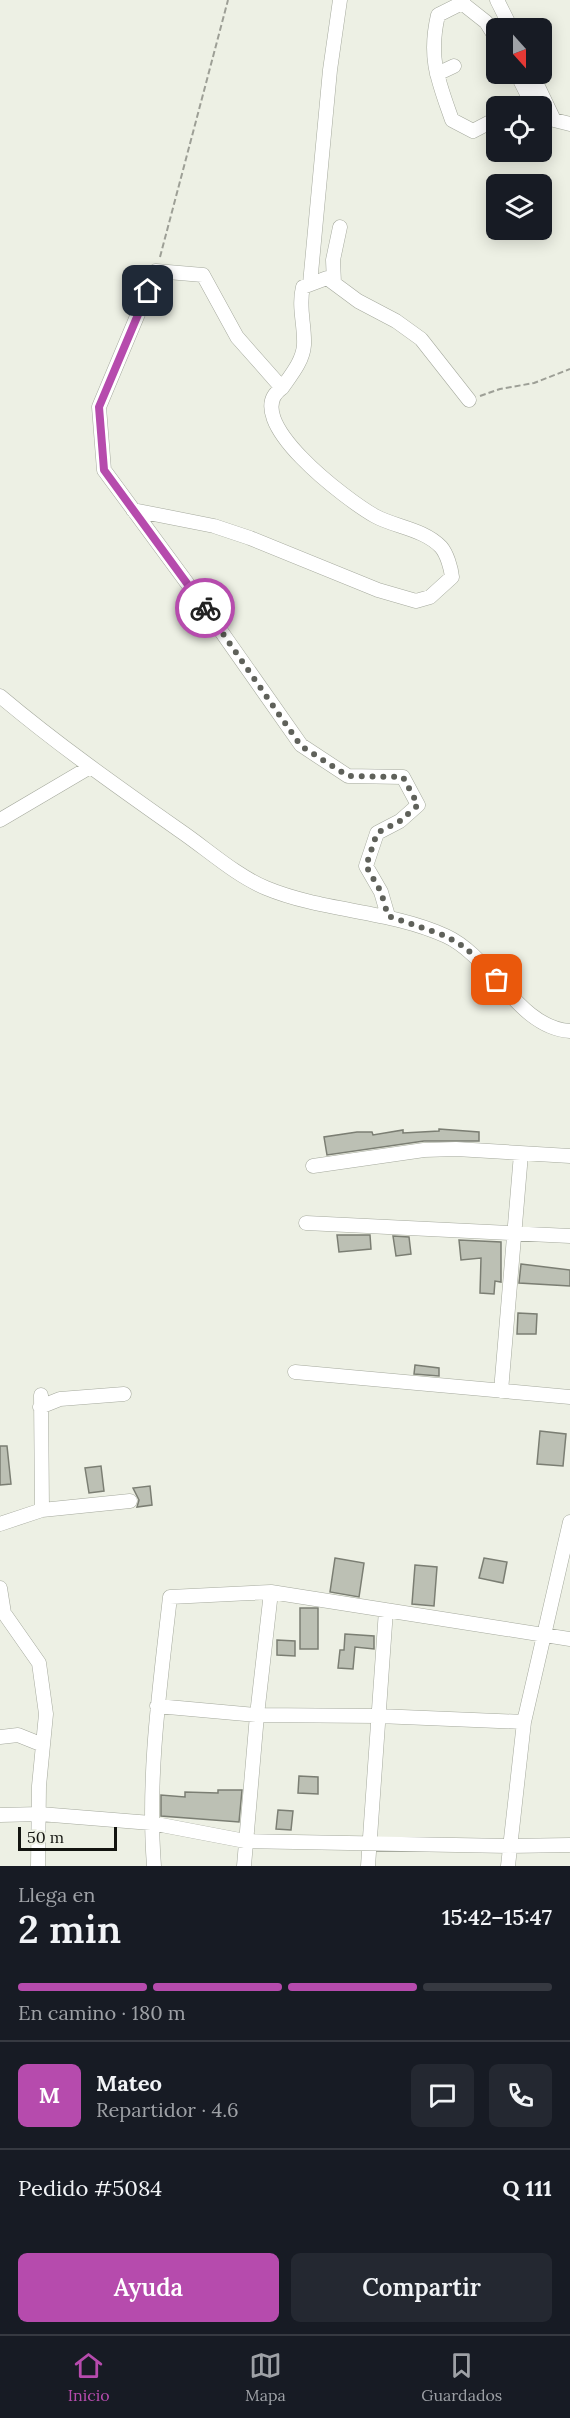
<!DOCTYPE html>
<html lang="es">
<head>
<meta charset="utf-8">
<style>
	body { margin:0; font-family:Lora,serif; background:#242831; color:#f1f3f6; height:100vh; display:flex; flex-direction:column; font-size:22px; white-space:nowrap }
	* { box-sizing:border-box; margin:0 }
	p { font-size:20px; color:#9ea1a6 }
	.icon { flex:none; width:33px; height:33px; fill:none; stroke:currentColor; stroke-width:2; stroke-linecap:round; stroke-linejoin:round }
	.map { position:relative; height:1866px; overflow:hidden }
	.drawer { display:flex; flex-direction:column; background:#171b24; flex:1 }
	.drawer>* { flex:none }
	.needle { width:39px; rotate:159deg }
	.buttons { position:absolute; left:486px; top:18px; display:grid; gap:12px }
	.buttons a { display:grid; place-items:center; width:66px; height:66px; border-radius:9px; background:#171b24; box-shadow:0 3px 15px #0003; font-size:30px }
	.scale { position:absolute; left:18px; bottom:15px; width:99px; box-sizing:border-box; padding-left:6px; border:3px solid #131410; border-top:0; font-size:16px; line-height:21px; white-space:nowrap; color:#131410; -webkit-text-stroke:4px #edf0e4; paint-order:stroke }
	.pin { position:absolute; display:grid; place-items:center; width:51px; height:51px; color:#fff; margin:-26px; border-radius:12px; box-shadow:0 3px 9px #0006 }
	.courier { position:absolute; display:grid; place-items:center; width:60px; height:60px; margin:-30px; border:4px solid #b64bad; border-radius:50%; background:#fff; color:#222; box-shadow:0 2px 8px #0007 }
	.summary em { font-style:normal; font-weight:600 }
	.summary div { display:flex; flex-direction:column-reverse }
	.summary { display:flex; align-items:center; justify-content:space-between; height:102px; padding:0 18px }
	h1 { font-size:39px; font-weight:600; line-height:45px }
	.bar { display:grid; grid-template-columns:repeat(4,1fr); gap:9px 6px; align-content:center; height:72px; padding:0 18px }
	.bar i { height:8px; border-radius:4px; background:#363941 }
	.bar .active { background:#b64bad }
	.bar p { grid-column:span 4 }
	.line { display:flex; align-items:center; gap:15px; padding:0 18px; border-top:2px solid #363941 }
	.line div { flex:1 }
	.round { display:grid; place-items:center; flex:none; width:63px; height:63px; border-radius:9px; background:#242831 }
	.action { display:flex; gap:12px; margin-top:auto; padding:12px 18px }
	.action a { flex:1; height:69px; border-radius:9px; background:#b64bad; color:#fff; font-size:24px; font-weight:600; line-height:69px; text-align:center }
	.action a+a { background:#242831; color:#f1f3f6 }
	.dock { display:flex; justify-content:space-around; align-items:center; height:84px; border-top:2px solid #363941; background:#171b24; font-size:16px; color:#9ea1a6 }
	.dock a { display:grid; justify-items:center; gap:3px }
	.dock .active { color:#b64bad }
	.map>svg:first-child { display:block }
	.building { fill:#bcc0b4; stroke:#7b7e73; stroke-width:1.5 }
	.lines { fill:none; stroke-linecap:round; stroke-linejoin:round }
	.minor-casing { stroke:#a5a99d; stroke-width:15 }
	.path { stroke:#9d9f96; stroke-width:2; stroke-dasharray:6 3; stroke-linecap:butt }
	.minor { stroke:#fff; stroke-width:14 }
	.done { stroke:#5f615a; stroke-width:6; stroke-dasharray:0 10.8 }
	.route { stroke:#b64bad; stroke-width:8 }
</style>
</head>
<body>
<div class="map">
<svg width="570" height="1866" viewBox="0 0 570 1866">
	<rect width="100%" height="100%" fill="#edf0e4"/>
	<path class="building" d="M439 1129 479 1132V1141H424L327 1155 324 1137 357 1132H372L373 1135 403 1130V1133L439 1131Z
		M337 1235H370L371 1249 339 1252Z
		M393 1236 409 1237 411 1254 396 1256Z
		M459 1240 501 1242V1282L495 1281 494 1294 480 1293 481 1258 461 1260Z
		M521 1264 570 1270V1286L519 1283Z
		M518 1313 537 1314 536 1334H517Z
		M415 1365 439 1368V1376L414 1374Z
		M540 1431 566 1434 563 1466 537 1464Z
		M0 1446H7L11 1484 0 1485Z
		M101 1466 104 1491 89 1493 85 1468Z
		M150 1486 152 1505 137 1507 139 1500 133 1488Z
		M335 1558 364 1563 359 1597 330 1592Z
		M484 1558 507 1562 503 1583 479 1578Z
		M415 1565 437 1567 434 1606 412 1604Z
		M300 1608H318V1649H300Z
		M345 1634 374 1636V1649L355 1647 353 1669 338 1668 340 1650H344Z
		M277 1640 295 1641V1656L277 1655Z
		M299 1776 318 1777V1794L298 1793Z
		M218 1790H242L239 1822 161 1816V1795L185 1797V1792L218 1793Z
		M278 1810 293 1811 291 1830 276 1829Z"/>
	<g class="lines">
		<g class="minor-casing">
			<path id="minor" d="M463 0 462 3 486 22 496 38
				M497 0 511 28
				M462 3 438 15C428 58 438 80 452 120L473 131 496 119
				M437 74 454 66
				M517 74 531 102 522 106
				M532 74 554 120 570 124
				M334 283 333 260 340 227
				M310 284 330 70 340 0
				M133 510 214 526 250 538 378 590 416 601 430 597 452 577C451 568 447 554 441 547 424 529 395 527 375 516 348 501 237 418 282 388
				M0 696C57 744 118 787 179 830 207 849 235 875 266 888 324 912 389 910 446 936 492 957 518 1028 570 1031
				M0 820 90 767
				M388 916 381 892 366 866 377 833 400 821 418 805 403 777 348 776 301 745 190 587 104 470 99 407 156 271 203 275 237 337 282 388C291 375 303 361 304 345 305 325 298 307 303 287L327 278 358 301 396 321 421 339 469 400
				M313 1166 424 1150 456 1149 570 1156
				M306 1223 570 1236
				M295 1372 570 1397
				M501 1391 521 1154
				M41 1395 42 1510
				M40 1407 60 1399 124 1394
				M0 1524 42 1510 130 1501
				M0 1588 4 1613 39 1663 46 1714 39 1786 38 1866
				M157 1706 257 1715 378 1716 524 1722
				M0 1737 18 1735 43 1745
				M0 1815 40 1814 151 1823 245 1841 509 1846 570 1845
				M154 1866C147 1776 160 1686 170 1597L271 1592
				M244 1866 257 1715 271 1592 570 1639
				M368 1866 386 1610
				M508 1866 524 1722 570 1522"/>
		</g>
		<path class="path" d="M160 257 228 0
			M480 396 500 389 534 383 570 369"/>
		<use href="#minor" class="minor"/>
	</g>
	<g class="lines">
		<path class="done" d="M205 608 301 746 348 776 403 777 418 805 400 821 377 833 366 866 381 892 388 916 446 936 466 948 497 980"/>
		<path class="route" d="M148 291 99 407 104 470 205 608"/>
	</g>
</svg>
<div class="buttons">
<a><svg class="needle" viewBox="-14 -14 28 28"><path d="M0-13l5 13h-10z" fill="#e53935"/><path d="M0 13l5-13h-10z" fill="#9ea1a6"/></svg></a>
<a><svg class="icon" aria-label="locate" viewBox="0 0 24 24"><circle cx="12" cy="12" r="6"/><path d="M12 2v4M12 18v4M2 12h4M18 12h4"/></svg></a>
<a><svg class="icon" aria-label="layers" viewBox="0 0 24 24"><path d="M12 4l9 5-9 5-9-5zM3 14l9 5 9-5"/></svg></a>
</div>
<div class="scale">50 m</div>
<div class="pin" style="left:497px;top:980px;background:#ea580c"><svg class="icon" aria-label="bag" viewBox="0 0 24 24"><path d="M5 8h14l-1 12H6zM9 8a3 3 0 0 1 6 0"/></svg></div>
<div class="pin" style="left:148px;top:291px;background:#1f2937"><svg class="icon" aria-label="home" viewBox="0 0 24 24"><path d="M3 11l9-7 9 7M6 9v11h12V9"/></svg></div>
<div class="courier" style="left:205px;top:608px"><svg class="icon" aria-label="bike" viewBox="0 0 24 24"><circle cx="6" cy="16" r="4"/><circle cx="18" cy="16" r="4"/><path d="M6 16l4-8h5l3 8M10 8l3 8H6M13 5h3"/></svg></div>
</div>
<section class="drawer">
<div class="summary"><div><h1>2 min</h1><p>Llega en</p></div><em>15:42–15:47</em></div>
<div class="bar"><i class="active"></i><i class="active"></i><i class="active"></i><i></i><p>En camino · 180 m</p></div>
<div class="line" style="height:108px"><b class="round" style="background:#b64bad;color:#fff">M</b><div><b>Mateo</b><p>Repartidor · 4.6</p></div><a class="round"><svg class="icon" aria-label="chat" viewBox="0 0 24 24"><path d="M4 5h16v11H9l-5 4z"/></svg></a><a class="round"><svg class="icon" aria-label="phone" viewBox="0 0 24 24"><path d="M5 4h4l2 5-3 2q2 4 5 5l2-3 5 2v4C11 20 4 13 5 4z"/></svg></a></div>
<div class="line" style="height:78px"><div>Pedido #5084</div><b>Q 111</b></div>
<div class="action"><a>Ayuda</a><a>Compartir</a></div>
</section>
<nav class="dock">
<a class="active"><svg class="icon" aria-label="home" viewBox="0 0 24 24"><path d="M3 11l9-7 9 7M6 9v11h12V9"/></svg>Inicio</a>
<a><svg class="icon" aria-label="map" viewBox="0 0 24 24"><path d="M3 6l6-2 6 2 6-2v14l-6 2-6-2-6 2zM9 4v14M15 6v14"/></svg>Mapa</a>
<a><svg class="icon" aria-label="saved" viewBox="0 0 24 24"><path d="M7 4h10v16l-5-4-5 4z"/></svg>Guardados</a>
</nav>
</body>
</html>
